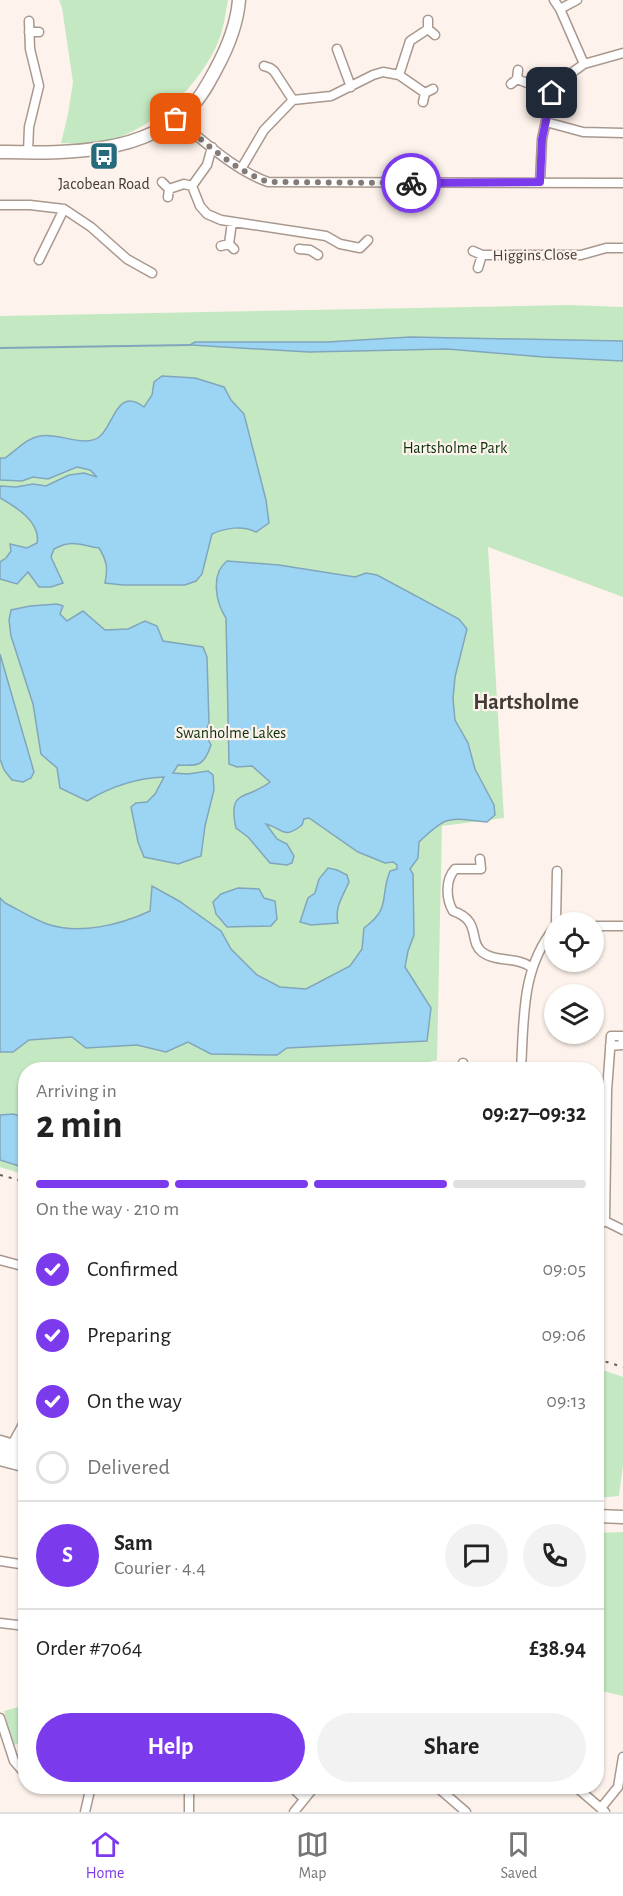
<!DOCTYPE html>
<html lang="en">
<head>
<meta charset="utf-8">
<style>
	body { margin:0; font-family:"Alegreya Sans",sans-serif; background:#f2f2f2; color:#222; height:100vh; display:flex; flex-direction:column; font-size:22px; white-space:nowrap }
	* { box-sizing:border-box; margin:0 }
	p { font-size:20px; color:#767676 }
	.icon { flex:none; width:33px; height:33px; fill:none; stroke:currentColor; stroke-width:2; stroke-linecap:round; stroke-linejoin:round }
	.map { position:relative; flex:1; overflow:hidden }
	.details { position:absolute; left:18px; top:1062px; width:586px; height:732px; display:flex; flex-direction:column; background:#fff; border-radius:24px; box-shadow:0 2px 4px #0004 }
	.details>* { flex:none }
	.buttons { position:absolute; left:544px; top:912px; display:grid; gap:12px }
	.buttons a { display:grid; place-items:center; width:60px; height:60px; border-radius:50%; background:#fff; box-shadow:0 2px 4px #0004; font-size:30px }
	.pin { position:absolute; display:grid; place-items:center; width:51px; height:51px; color:#fff; margin:-26px; border-radius:12px; box-shadow:0 3px 9px #0006 }
	.courier { position:absolute; display:grid; place-items:center; width:60px; height:60px; margin:-30px; border:4px solid #7c3aed; border-radius:50%; background:#fff; color:#222; box-shadow:0 2px 8px #0007 }
	.overview em { font-style:normal; font-weight:700 }
	.overview div { display:flex; flex-direction:column-reverse }
	.overview { display:flex; align-items:center; justify-content:space-between; height:102px; padding:0 18px }
	h1 { font-size:39px; font-weight:700; line-height:45px }
	.bar { display:grid; grid-template-columns:repeat(4,1fr); gap:9px 6px; align-content:center; height:72px; padding:0 18px }
	.bar i { height:8px; border-radius:4px; background:#e0e0e0 }
	.bar .active { background:#7c3aed }
	.bar p { grid-column:span 4 }
	.line { display:flex; align-items:center; gap:15px; padding:0 18px; border-top:2px solid #e0e0e0 }
	.line div { flex:1 }
	.round { display:grid; place-items:center; flex:none; width:63px; height:63px; border-radius:32px; background:#f2f2f2 }
	ol { padding:0 18px; list-style:none }
	li { display:flex; align-items:center; gap:18px; height:66px }
	li p { margin-inline-start:auto }
	li .icon { padding:6px; border-radius:50%; background:#7c3aed; color:#fff; stroke-width:4 }
	li:last-child { color:#767676 }
	li i { width:33px; height:33px; border:3px solid #e0e0e0; border-radius:50% }
	.cta { display:flex; gap:12px; margin-top:auto; padding:12px 18px }
	.cta a { flex:1; height:69px; border-radius:36px; background:#7c3aed; color:#fff; font-size:24px; font-weight:700; line-height:69px; text-align:center }
	.cta a+a { background:#f2f2f2; color:#222 }
	.menu { display:flex; justify-content:space-around; align-items:center; height:84px; border-top:2px solid #e0e0e0; background:#fff; font-size:16px; color:#767676 }
	.menu a { display:grid; justify-items:center; gap:3px }
	.menu .active { color:#7c3aed }
	.map>svg:first-child { display:block }
	.green { fill:#c4e9c2 }
	.water { fill:#9cd4f4; stroke:#81a6bb; stroke-width:1.5 }
	.lines { fill:none; stroke-linecap:round; stroke-linejoin:round }
	.stream { stroke:#81a6bb; stroke-width:2 }
	.street-casing { stroke:#a9988e; stroke-width:11 }
	.secondary-casing { stroke:#a9988e; stroke-width:15 }
	.primary-casing { stroke:#a9988e; stroke-width:15 }
	.street { stroke:#fff; stroke-width:8 }
	.secondary { stroke:#fff; stroke-width:12 }
	.primary { stroke:#fff; stroke-width:12 }
	.rail { stroke:#665e59; stroke-width:2; stroke-dasharray:3 6; stroke-linecap:butt }
	.done { stroke:#847b76; stroke-width:6; stroke-dasharray:0 10.8 }
	.route { stroke:#7c3aed; stroke-width:8 }
	.labels { text-anchor:middle; dominant-baseline:central; stroke-width:4.5; stroke-linejoin:round; paint-order:stroke }
	.poi-label { font-size:16px; fill:#423b36; stroke:#fef3ec }
	.street-label { font-size:16px; fill:#423b36; stroke:#fef3ec }
	.park-label { font-size:16px; fill:#08330a; stroke:#fef3ec }
	.district-label { font-size:22px; font-weight:bold; fill:#423b36; stroke:#fef3ec }
</style>
</head>
<body>
<div class="map">
<svg width="623" height="1812" viewBox="0 0 623 1812">
	<rect width="100%" height="100%" fill="#fef3ec"/>
	<path class="green" d="M59 0H228C225 17 223 33 215 49 193 93 148 134 97 143 86 145 72 143 61 143L68 114 73 82 62 8Z
		M569 305 623 307V341L410 337 327 342H195L191 345 309 352 447 349 543 357 623 361V597L488 547 504 818 442 826 437 1060 394 1070H26L25 1117 13 1114 0 1115V316Z
		M0 1160 25 1168V1175L0 1167Z
		M597 1368 623 1377V1465L619 1496 597 1498Z
		M623 1532V1696L597 1690V1533Z
		M25 1705V1741L14 1745 4 1711Z"/>
	<path class="water" d="M410 337 623 341V361L543 357 447 349 309 352 190 345 195 342H327Z
		M162 376 195 378 224 387 231 400 244 414 266 500 269 523 256 532C243 525 225 528 212 534L202 574 196 581 185 585H123L105 583C108 568 107 561 99 548 80 545 72 539 54 549L51 557 63 583 51 587H39L28 572 17 584 0 579V562L6 558 11 551 10 544 27 548 37 543C41 522 16 507 0 498V486L16 487 33 484 46 486 69 475 84 473 97 477 90 470 77 467 48 479 33 477 22 481 0 480V458H5C16 451 26 438 40 436 57 432 85 448 99 437 114 426 116 386 144 407L152 395 154 382Z
		M227 561 279 565 355 577 366 573 377 575 459 619 467 629 455 677 453 699 455 720 468 743 475 769 494 805 495 815 487 822C449 818 448 814 419 842L418 858 410 869 413 874 414 935 408 951 405 967 431 1008 427 1041 287 1048 277 1055 211 1054 188 1042 166 1052 137 1045 86 1048 72 1037 29 1040 13 1052H0V898L5 903C19 910 33 919 47 924 79 935 120 925 150 911L152 886 179 901 221 931 231 949 257 975 280 987 306 989 350 966 362 949 364 928C392 907 379 899 390 871L397 869V865L393 862 385 863 358 852 309 818 304 819 302 825C283 840 284 829 266 824L277 839 287 844 294 856 292 863 287 865 270 863 248 837 236 828C227 788 246 801 270 782L252 766 237 767 229 764 226 618C216 603 210 574 227 561Z
		M57 604 63 606 60 614 67 621 83 611 105 630 128 629 145 621 157 626 163 641 203 647 207 657 209 723 205 732 211 745C204 766 199 766 178 765L173 773 188 774 208 771 213 775 214 790 205 826 201 856 178 864 144 857 138 842 131 807 136 803 147 802 155 794 164 777C137 778 110 787 87 801L60 788 57 768 41 754 33 704 11 636 9 620 11 610 30 606Z
		M0 654 34 772 31 778 23 782 12 780 4 770 0 759Z
		M328 868 337 870 347 875 349 882C343 896 334 908 338 923L311 925 300 922 308 898 315 893 319 879Z
		M238 888 259 889 264 898 275 901 277 919 271 926 227 927 216 914 213 902 221 894Z
		M13 1114 25 1117V1168L0 1160V1115Z"/>
	<g class="lines">
		<path class="stream" d="M0 348 190 345"/>
		<g class="street-casing">
			<path id="street" d="M554 0 560 9 584 64
				M560 9 577 0
				M428 20V29L435 35
				M29 32H39
				M337 49 351 87
				M264 66 270 68 274 71 293 100
				M399 75 410 41 428 29
				M517 79 552 93
				M511 84 517 79 518 70
				M423 102 425 93 433 89
				M176 119C204 141 234 170 268 182L623 183
				M546 122 583 132 623 133
				M212 147 207 165 192 186 200 206 207 214 221 220 326 236 340 244 360 248 368 240
				M28 152 29 127 39 86 30 49 29 21
				M241 169 264 130 293 100 331 96 373 75 383 72 399 75 425 93
				M162 182 169 189 168 197
				M540 182 542 139 552 93 563 79 584 64 623 53
				M169 189 184 184 192 186
				M0 205H30L64 209 91 227 127 259 152 273
				M229 244 232 222
				M221 246 229 244 234 249
				M299 249 310 250 318 255
				M473 251 482 255H581L606 248H623
				M39 260 64 209
				M478 268 482 255
				M480 859 481 869H455C445 880 446 899 453 911 482 921 468 941 482 952 496 963 516 956 531 967
				M556 922 557 871
				M594 926H623
				M463 1070V1063
				M521 1070C524 1018 521 968 555 927
				M605 1221 607 1091 611 1036H623L622 1045 610 1046
				M605 1221 623 1230
				M597 1226 605 1221
				M0 1260 26 1267
				M9 1450 26 1419
				M0 1461 26 1468
				M0 1561 26 1565
				M0 1623 26 1626
				M0 1718 14 1761 26 1775
				M189 1786V1812
				M291 1786 304 1799
				M436 1786 466 1812
				M575 1786 605 1812
				M601 1808 618 1787 623 1757
				M85 1812 91 1786
				M294 1812 315 1786"/>
		</g>
		<g class="secondary-casing">
			<path id="secondary" d="M0 152C64 153 141 156 191 107 202 96 209 82 216 69 228 47 237 25 239 0"/>
		</g>
		<g class="primary-casing">
			<path id="primary" d="M0 1442 26 1450
				M0 1452 21 1457
				M597 1516 623 1517"/>
		</g>
		<use href="#street" class="street"/>
		<use href="#secondary" class="secondary"/>
		<use href="#primary" class="primary"/>
		<path class="rail" d="M0 1175 26 1182
			M597 1359 623 1367"/>
	</g>
	<g class="lines">
		<path class="done" d="M176 119C204 141 233 170 268 182L411 183"/>
		<path class="route" d="M411 183 540 182 542 139 552 93"/>
	</g>
	<defs>
		<g id="bus-square" transform="scale(1.5)"><rect x="-9" y="-9" width="18" height="18" rx="4" fill="#266b7b" stroke="#fef3ec"/><path d="M-5-6H5V4H4V6H2V4H-2V6H-4V4H-5ZM-3.5-4V0h7V-4ZM-3.5 1.2v1.5H-2V1.2ZM2 1.2v1.5H3.5V1.2Z" fill="#fff"/></g>
	</defs>
	<g fill-rule="evenodd">
		<use href="#bus-square" x="104" y="156"/>
	</g>
	<g class="labels">
		<g class="poi-label">
			<text x="104" y="184">Jacobean Road</text>
		</g>
		<g class="street-label">
			<text transform="translate(535 255) rotate(-1)">Higgins Close</text>
		</g>
		<g class="park-label">
			<text x="455" y="448">Hartsholme Park</text>
			<text x="231" y="733">Swanholme Lakes</text>
		</g>
		<g class="district-label">
			<text x="526" y="702">Hartsholme</text>
		</g>
	</g>
</svg>
<div class="buttons">
<a><svg class="icon" aria-label="locate" viewBox="0 0 24 24"><circle cx="12" cy="12" r="6"/><path d="M12 2v4M12 18v4M2 12h4M18 12h4"/></svg></a>
<a><svg class="icon" aria-label="layers" viewBox="0 0 24 24"><path d="M12 4l9 5-9 5-9-5zM3 14l9 5 9-5"/></svg></a>
</div>
<div class="pin" style="left:176px;top:119px;background:#ea580c"><svg class="icon" aria-label="bag" viewBox="0 0 24 24"><path d="M5 8h14l-1 12H6zM9 8a3 3 0 0 1 6 0"/></svg></div>
<div class="pin" style="left:552px;top:93px;background:#1f2937"><svg class="icon" aria-label="home" viewBox="0 0 24 24"><path d="M3 11l9-7 9 7M6 9v11h12V9"/></svg></div>
<div class="courier" style="left:411px;top:183px"><svg class="icon" aria-label="bike" viewBox="0 0 24 24"><circle cx="6" cy="16" r="4"/><circle cx="18" cy="16" r="4"/><path d="M6 16l4-8h5l3 8M10 8l3 8H6M13 5h3"/></svg></div>
<section class="details">
<div class="overview"><div><h1>2 min</h1><p>Arriving in</p></div><em>09:27–09:32</em></div>
<div class="bar"><i class="active"></i><i class="active"></i><i class="active"></i><i></i><p>On the way · 210 m</p></div>
<ol>
<li><svg class="icon" aria-label="check" viewBox="0 0 24 24"><path d="M5 12l5 5 9-10"/></svg>Confirmed<p>09:05</p></li>
<li><svg class="icon" aria-label="check" viewBox="0 0 24 24"><path d="M5 12l5 5 9-10"/></svg>Preparing<p>09:06</p></li>
<li><svg class="icon" aria-label="check" viewBox="0 0 24 24"><path d="M5 12l5 5 9-10"/></svg>On the way<p>09:13</p></li>
<li><i></i>Delivered</li>
</ol>
<div class="line" style="height:108px"><b class="round" style="background:#7c3aed;color:#fff">S</b><div><b>Sam</b><p>Courier · 4.4</p></div><a class="round"><svg class="icon" aria-label="chat" viewBox="0 0 24 24"><path d="M4 5h16v11H9l-5 4z"/></svg></a><a class="round"><svg class="icon" aria-label="phone" viewBox="0 0 24 24"><path d="M5 4h4l2 5-3 2q2 4 5 5l2-3 5 2v4C11 20 4 13 5 4z"/></svg></a></div>
<div class="line" style="height:78px"><div>Order #7064</div><b>£38.94</b></div>
<div class="cta"><a>Help</a><a>Share</a></div>
</section>
</div>
<nav class="menu">
<a class="active"><svg class="icon" aria-label="home" viewBox="0 0 24 24"><path d="M3 11l9-7 9 7M6 9v11h12V9"/></svg>Home</a>
<a><svg class="icon" aria-label="map" viewBox="0 0 24 24"><path d="M3 6l6-2 6 2 6-2v14l-6 2-6-2-6 2zM9 4v14M15 6v14"/></svg>Map</a>
<a><svg class="icon" aria-label="saved" viewBox="0 0 24 24"><path d="M7 4h10v16l-5-4-5 4z"/></svg>Saved</a>
</nav>
</body>
</html>
